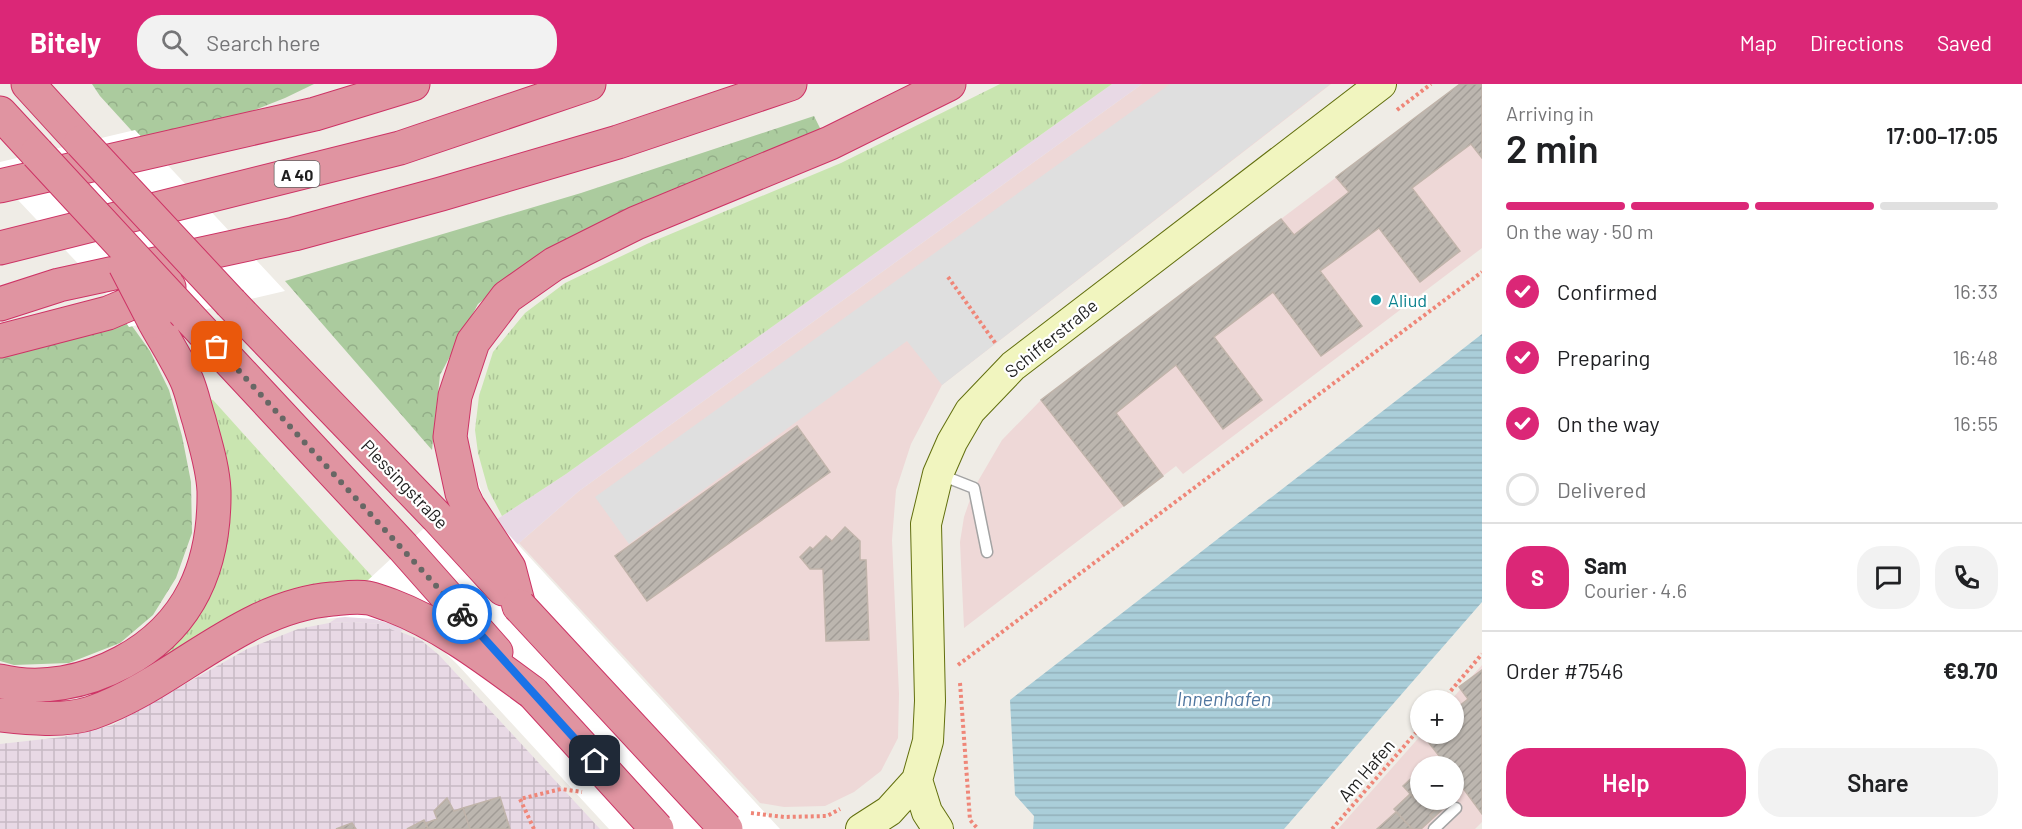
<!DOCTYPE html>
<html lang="en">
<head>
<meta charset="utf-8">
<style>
	body { margin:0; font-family:Barlow,sans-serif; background:#f2f2f2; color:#202124; height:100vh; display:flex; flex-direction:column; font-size:22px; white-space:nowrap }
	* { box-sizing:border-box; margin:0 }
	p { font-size:20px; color:#757577 }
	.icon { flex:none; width:33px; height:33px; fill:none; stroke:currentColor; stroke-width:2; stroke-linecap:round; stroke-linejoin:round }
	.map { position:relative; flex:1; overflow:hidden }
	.side { display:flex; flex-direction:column; background:#fff; width:540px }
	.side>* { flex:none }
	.buttons { position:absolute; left:1410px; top:606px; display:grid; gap:12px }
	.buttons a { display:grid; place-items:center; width:54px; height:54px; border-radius:50%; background:#fff; box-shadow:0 2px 4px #0004; font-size:30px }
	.pin { position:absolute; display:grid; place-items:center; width:51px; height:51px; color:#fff; margin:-26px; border-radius:12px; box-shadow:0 3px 9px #0006 }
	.courier { position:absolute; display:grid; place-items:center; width:60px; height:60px; margin:-30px; border:4px solid #1a73e8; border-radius:50%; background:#fff; color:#222; box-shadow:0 2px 8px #0007 }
	.summary em { font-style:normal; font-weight:600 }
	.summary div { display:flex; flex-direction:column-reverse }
	.summary { display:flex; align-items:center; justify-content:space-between; height:102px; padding:0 24px }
	h1 { font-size:39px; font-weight:600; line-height:45px }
	.bar { display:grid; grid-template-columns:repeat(4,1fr); gap:9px 6px; align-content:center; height:72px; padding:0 24px }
	.bar i { height:8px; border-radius:4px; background:#e0e0e0 }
	.bar .current { background:#db2777 }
	.bar p { grid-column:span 4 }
	.line { display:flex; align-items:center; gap:15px; padding:0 24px; border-top:2px solid #e0e0e0 }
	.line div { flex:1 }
	.round { display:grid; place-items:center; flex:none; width:63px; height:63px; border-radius:24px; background:#f2f2f2 }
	ol { padding:0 24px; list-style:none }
	li { display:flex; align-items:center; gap:18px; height:66px }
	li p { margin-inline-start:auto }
	li .icon { padding:6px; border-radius:50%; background:#db2777; color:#fff; stroke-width:4 }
	li:last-child { color:#757577 }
	li i { width:33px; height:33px; border:3px solid #e0e0e0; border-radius:50% }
	.primary-button { display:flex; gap:12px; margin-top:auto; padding:12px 24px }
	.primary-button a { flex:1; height:69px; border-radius:24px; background:#db2777; color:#fff; font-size:24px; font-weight:600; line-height:69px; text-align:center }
	.primary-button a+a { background:#f2f2f2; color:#202124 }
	header { display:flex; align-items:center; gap:36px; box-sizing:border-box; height:84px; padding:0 30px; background:#db2777; color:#fff }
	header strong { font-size:28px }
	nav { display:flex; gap:33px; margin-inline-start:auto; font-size:21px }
	.search { width:420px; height:54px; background:#f2f2f2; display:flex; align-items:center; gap:15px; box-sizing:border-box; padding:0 21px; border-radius:24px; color:#757577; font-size:22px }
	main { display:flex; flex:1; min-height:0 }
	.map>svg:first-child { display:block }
	.commercial { fill:#eed8d7; fill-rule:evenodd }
	.industrial { fill:url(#industrial-grid) }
	.railway { fill:#e8d9e5 }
	.grass { fill:url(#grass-tufts) }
	.forest { fill:url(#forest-crowns) }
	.parking { fill:#dfdfdf }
	.water { fill:url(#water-rules) }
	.pier { fill:#fff }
	.building { fill:url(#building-hatch); stroke:#c0b4aa; stroke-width:1.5 }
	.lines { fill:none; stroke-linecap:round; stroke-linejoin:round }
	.lane-casing { stroke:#a3a3a3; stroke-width:13 }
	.secondary-casing { stroke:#626f0e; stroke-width:32 }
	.highway-casing { stroke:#cd3365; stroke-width:35 }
	.path { stroke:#ef8678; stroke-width:4; stroke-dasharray:3 3; stroke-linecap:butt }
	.lane { stroke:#fff; stroke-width:10 }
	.secondary { stroke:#f1f5bf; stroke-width:30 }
	.highway { stroke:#e094a1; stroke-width:33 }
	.highway-bridge-casing { stroke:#cd3365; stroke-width:35; stroke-linecap:butt }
	.highway-bridge { stroke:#e094a1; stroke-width:33 }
	.done { stroke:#686765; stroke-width:6; stroke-dasharray:0 10.8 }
	.route { stroke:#1a73e8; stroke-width:8 }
	.culture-dot { fill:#0f9aa8; stroke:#fff; stroke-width:2 }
	.labels { text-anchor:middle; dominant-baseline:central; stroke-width:4.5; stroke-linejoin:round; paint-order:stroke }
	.shield { fill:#fff; stroke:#626262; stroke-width:1.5 }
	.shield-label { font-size:16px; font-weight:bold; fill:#1f1f1f }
	.culture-label { font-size:18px; fill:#0d838f; stroke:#fff; text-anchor:start }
	.street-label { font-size:18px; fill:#1f1f1f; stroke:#fff }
	.water-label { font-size:20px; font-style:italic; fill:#5077a0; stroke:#fff }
</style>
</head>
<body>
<header>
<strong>Bitely</strong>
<div class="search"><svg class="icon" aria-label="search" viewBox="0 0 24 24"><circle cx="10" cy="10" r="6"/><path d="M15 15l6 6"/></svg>Search here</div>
<nav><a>Map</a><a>Directions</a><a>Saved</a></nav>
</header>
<main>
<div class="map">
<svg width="1482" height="745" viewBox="0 0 1482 745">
	<defs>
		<pattern id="industrial-grid" width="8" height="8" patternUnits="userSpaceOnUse" patternTransform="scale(1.5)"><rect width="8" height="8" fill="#e8d9e5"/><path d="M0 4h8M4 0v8" fill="none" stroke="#c7bac4"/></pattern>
		<pattern id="grass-tufts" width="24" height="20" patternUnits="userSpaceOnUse" patternTransform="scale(1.5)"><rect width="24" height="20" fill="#c9e5b0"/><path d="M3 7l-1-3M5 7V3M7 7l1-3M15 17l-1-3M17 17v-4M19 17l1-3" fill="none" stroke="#acc497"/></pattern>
		<pattern id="forest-crowns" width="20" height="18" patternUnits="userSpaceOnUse" patternTransform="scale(1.5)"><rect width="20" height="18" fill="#abcb9e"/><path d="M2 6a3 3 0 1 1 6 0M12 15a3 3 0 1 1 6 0" fill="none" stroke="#93ae88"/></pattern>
		<pattern id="water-rules" width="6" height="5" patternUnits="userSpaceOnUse" patternTransform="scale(1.5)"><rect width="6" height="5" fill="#aaced9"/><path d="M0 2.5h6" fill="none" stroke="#92b0ba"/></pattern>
		<pattern id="building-hatch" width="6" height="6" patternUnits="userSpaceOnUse" patternTransform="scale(1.5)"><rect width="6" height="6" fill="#bcb6af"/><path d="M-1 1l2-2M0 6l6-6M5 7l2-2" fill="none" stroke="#a19c96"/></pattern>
	</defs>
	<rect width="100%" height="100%" fill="#efece6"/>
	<path class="commercial" d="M1142 0H1331L942 301 911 360 896 406 892 456 899 610 898 654 881 687 854 708 825 722 784 723 760 719 519 459 579 407Z
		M1460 0H1482V164L1183 390 1176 382 964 544 960 458 964 433 974 404 1002 356 1041 316Z
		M1482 581V738L1475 745H1338L1422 650H1454V616H1451ZM1420 682H1454V716H1420Z"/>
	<path class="industrial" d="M352 538 380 540 421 556 439 571 600 745H0V660L63 653 113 641 247 565 298 545 329 539Z"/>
	<path class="railway" d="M1112 0H1142L579 407 519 459 399 549 380 540 352 538 329 539 502 432 566 390Z"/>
	<path class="grass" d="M1000 0H1112L566 390 502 432 488 405 478 369 475 346 479 312 493 268 525 229 565 199 649 159 841 79Z
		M204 314 213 316 377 498 139 593 138 586 195 530Z"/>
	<path class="forest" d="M92 0H314L285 14 239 32 141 57 100 12Z
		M814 32 821 46 545 167 478 220 440 291 432 366 285 197 581 109Z
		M127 235 150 267 169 306 182 352 191 398 192 449 176 494 153 531 120 559 69 579 14 581 0 577V267Z"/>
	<path class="parking" d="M1170 0H1330L942 301 907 257 629 460 595 413Z"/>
	<path class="water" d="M1482 250V518L1284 745H1033L1034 732 1015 711 1010 616Z"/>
	<path class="pier" d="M135 46 285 207 129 243 104 207 0 97V78Z
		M477 395 484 415 499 440 780 745H609L457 580 437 561 408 545 374 535 345 533 326 535Z"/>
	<path class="building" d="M1460 0H1482V74L1471 60 1412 104 1460 167 1420 198 1379 144 1320 187 1362 242 1321 272 1273 208 1214 253 1262 316 1223 345 1176 281 1116 329 1163 392 1124 422 1041 316 1281 135 1294 151 1349 108 1336 93Z
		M797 342 830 388 647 517 615 472Z
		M845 443 860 457V476H866L869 556 826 557 823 485H810L800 473 810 463 813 465 826 452 832 457Z
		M1482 586V730L1454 692V682H1447L1422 650H1454V626L1468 615 1459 603Z
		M1420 686V710L1418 708 1413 713 1403 702Z
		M1418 708 1420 716H1426L1435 726 1430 731 1433 734 1421 745H1412L1394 725 1410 710 1413 713Z
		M1454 712 1455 714 1433 734 1430 731 1435 726 1426 716H1454Z
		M500 713 510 745H470L463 724Z
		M447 714 454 727 463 724 470 745H428L426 739 437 735 434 727Z
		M1396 728 1412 745H1377Z
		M424 736 428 745H407Z
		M352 739 356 745H336Z"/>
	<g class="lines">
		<g class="lane-casing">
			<path id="lane" d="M941 391 974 404 987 468
				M1434 745 1456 724"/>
		</g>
		<g class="secondary-casing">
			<path id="secondary" d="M917 696 927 728 938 745
				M861 745 889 727 917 696 928 657 930 617 926 440 938 390 952 358 970 327 1013 282 1381 0"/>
		</g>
		<g class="highway-casing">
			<path id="highway" d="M28 0 81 58
				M0 29 37 69
				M0 102 315 30 413 0
				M0 164 400 64 589 0
				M231 219 437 433 503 505
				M0 220 59 201 294 150 441 110 618 58 790 0
				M186 230 403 463 496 568
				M0 257 108 229 169 203
				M519 522 509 484 468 422 462 409 450 353 455 312 473 258 507 213 554 180 636 139 830 59 949 0
				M0 597C41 607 86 598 123 578 190 542 215 481 214 407 213 383 205 359 199 336 195 324 192 309 187 297 178 277 165 257 154 237
				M0 631C27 634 64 638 91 629 175 600 240 523 332 515 344 514 356 512 368 514 375 515 383 519 390 521 443 541 488 576 533 609"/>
		</g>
		<path class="path" d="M1397 26 1431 0
			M948 193 996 260
			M958 581 1482 188
			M960 599 970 736 978 745
			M1443 616 1482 570
			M751 729 784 733 827 732 840 725
			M534 745 520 715 561 705 582 708
			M1332 745 1420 644"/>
		<use href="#lane" class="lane"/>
		<use href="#secondary" class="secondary"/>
		<use href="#highway" class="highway"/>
		<g class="highway-bridge-casing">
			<path id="highway-bridge" d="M81 58 231 219
				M37 69 186 230
				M125 181 154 237
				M519 522 726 745
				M533 609 657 745"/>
		</g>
		<use href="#highway-bridge" class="highway-bridge"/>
	</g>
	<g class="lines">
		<path class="done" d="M217 263 462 530"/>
		<path class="route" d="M462 530 595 677"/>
	</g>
	<circle class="culture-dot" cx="1376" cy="216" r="6"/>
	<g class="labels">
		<rect class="shield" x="274.5" y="77" width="45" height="26" rx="4.5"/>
		<g class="shield-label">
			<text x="297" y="90">A 40</text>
		</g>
		<g class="culture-label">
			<text x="1388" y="216">Aliud</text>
		</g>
		<g class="street-label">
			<text transform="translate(1051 254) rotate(-39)">Schifferstraße</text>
			<text transform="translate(405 400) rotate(46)">Plessingstraße</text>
			<text transform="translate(1366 686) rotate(-49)">Am Hafen</text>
		</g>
		<g class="water-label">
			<text x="1224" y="614">Innenhafen</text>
		</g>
	</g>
</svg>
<div class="buttons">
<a>+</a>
<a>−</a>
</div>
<div class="pin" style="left:217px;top:263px;background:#ea580c"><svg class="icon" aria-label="bag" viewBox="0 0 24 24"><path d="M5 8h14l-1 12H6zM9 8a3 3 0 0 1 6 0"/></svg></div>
<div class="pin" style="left:595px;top:677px;background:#1f2937"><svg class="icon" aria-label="home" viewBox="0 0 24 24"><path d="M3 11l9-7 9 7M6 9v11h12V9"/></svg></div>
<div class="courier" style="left:462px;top:530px"><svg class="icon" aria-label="bike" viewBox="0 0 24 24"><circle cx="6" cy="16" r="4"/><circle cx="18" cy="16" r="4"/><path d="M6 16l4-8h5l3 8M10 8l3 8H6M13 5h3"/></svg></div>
</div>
<section class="side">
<div class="summary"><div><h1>2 min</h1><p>Arriving in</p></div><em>17:00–17:05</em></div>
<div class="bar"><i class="current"></i><i class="current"></i><i class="current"></i><i></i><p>On the way · 50 m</p></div>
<ol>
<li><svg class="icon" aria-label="check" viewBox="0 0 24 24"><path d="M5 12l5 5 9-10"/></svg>Confirmed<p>16:33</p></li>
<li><svg class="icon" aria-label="check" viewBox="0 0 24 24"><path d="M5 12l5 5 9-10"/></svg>Preparing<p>16:48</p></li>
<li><svg class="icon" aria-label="check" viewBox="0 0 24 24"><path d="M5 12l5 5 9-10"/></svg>On the way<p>16:55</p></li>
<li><i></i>Delivered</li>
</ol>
<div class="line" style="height:108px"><b class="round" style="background:#db2777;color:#fff">S</b><div><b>Sam</b><p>Courier · 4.6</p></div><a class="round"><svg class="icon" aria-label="chat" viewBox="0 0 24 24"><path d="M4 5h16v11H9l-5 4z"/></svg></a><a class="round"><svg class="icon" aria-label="phone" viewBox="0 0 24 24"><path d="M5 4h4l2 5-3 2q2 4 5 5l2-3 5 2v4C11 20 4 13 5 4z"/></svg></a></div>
<div class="line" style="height:78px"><div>Order #7546</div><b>€9.70</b></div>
<div class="primary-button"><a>Help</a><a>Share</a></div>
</section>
</main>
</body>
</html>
